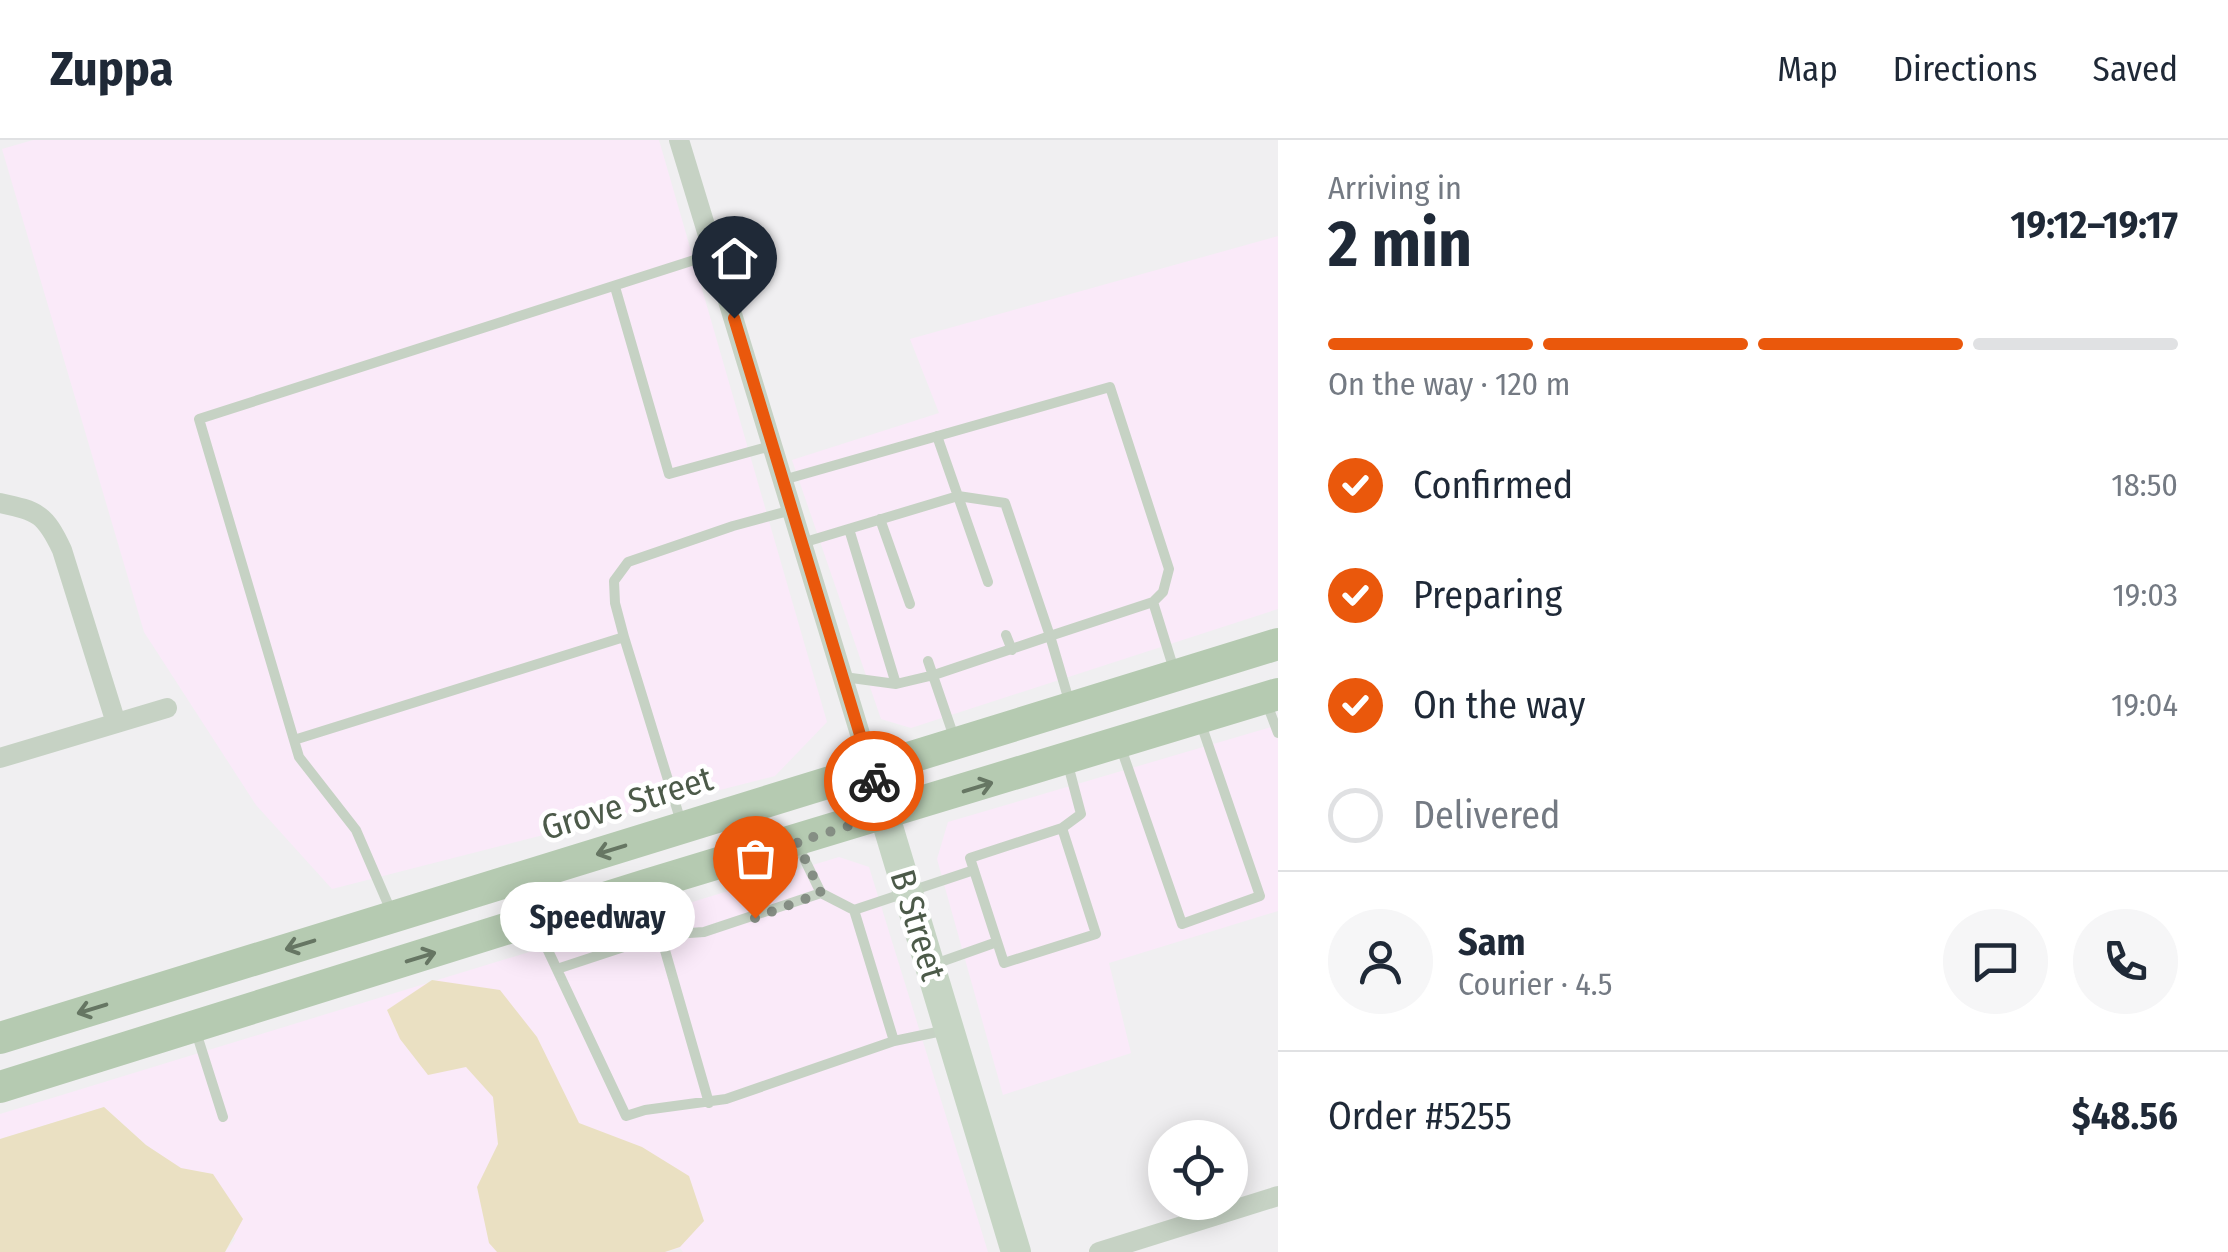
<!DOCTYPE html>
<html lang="en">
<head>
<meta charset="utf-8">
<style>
	body { margin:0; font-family:"Fira Sans Condensed",sans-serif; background:#f6f6f7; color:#1f2937; height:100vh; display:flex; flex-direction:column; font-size:38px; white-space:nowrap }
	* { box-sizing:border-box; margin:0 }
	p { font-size:32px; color:#747a83 }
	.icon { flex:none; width:55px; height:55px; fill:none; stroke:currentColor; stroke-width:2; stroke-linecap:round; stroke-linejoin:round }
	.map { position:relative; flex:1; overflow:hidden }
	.panel { display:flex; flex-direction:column; background:#fff; width:950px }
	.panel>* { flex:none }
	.controls { position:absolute; left:1148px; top:980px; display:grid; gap:20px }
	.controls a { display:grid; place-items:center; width:100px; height:100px; border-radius:50%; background:#fff; box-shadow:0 5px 25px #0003; font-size:50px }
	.pin { position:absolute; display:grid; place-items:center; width:85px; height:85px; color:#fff; margin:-102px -42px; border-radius:50% 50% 50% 0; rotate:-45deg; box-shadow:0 0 10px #0007 }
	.pin .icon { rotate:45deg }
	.courier { position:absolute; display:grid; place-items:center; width:100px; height:100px; margin:-50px; border:8px solid #ea580c; border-radius:50%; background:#fff; color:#222; box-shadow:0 2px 12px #0007 }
	.bubble { position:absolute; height:70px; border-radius:35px; background:#fff; box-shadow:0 5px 25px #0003; font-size:32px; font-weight:700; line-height:70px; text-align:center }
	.headline em { font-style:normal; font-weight:700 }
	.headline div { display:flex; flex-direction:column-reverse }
	.headline { display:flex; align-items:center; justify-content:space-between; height:170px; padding:0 50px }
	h1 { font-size:65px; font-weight:700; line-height:75px }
	.bar { display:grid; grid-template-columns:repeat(4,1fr); gap:15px 10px; align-content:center; height:120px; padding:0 50px }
	.bar i { height:12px; border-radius:8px; background:#e0e1e3 }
	.bar .current { background:#ea580c }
	.bar p { grid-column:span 4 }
	.line { display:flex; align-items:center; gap:25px; padding:0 50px; border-top:2px solid #e0e1e3 }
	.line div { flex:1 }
	.round { display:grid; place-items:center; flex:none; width:105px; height:105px; border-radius:52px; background:#f6f6f7 }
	ol { padding:0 50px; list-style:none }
	li { display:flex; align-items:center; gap:30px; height:110px }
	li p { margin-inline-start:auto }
	li .icon { padding:10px; border-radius:50%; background:#ea580c; color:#fff; stroke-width:4 }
	li:last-child { color:#747a83 }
	li i { width:55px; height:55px; border:5px solid #e0e1e3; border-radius:50% }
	header { display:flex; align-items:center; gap:60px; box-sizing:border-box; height:140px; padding:0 50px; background:#fff; border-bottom:2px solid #e0e1e3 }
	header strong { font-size:48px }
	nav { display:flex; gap:55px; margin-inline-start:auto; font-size:35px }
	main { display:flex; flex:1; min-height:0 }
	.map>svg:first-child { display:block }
	.commercial { fill:#faeaf9 }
	.green { fill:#eae0c2 }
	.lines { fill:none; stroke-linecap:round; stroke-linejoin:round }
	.lane { stroke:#c6d2c4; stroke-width:10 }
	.street { stroke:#c6d2c4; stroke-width:20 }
	.secondary { stroke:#c6d5c4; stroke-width:30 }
	.primary { stroke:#b5cab1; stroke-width:32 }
	.oneway { stroke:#667663 }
	.done { stroke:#858e84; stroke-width:10; stroke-dasharray:0 18 }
	.route { stroke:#ea580c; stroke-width:12 }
	.labels { text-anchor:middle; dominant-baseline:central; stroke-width:9; stroke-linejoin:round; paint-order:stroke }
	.street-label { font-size:35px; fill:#4c5a49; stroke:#fff }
</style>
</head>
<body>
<header>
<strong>Zuppa</strong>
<nav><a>Map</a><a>Directions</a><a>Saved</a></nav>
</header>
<main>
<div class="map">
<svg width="1278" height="1112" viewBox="0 0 1278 1112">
	<rect width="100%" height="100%" fill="#f0eff1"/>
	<path class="commercial" d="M33 0H659L827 582 775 636 332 749 256 665 144 492 2 9Z
		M1278 96V469L911 588 881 579 792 320 939 273 910 199Z
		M1278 585V771L1109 823 1131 913 1003 955 937 719 948 682Z
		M839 717 869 727 988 1112H683L680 1108 665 1112H225L235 1099 213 1034 181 1029 146 1005 104 967 0 999V974Z"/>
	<path class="green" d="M432 840 500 850 537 897 579 983 642 1007 689 1036 704 1081 680 1107 665 1112H497L489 1103 477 1047 498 1004 493 957 466 927 428 935 400 899 387 870Z
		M104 967 146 1005 181 1028 213 1034 243 1079 225 1112H0V999Z"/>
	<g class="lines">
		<path class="lane" d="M615 147 669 334 771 306
			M937 296 988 442
			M783 340 1110 247 1169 429 1163 452 1153 462 1175 533
			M880 379 910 464
			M849 389 896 544 934 535 1050 496 1070 564
			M802 403 958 356 1005 363 1050 496 1153 462
			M1006 495 1012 510
			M624 497 615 463 614 441 628 422 733 386 792 370
			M928 521 955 600
			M844 537 896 544
			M1267 564 1278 593
			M294 600 624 497 681 682
			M1121 608 1182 784 1260 756 1200 581
			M1062 688 1096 794 1004 823 970 718Z
			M1062 688 1081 674 1067 621
			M647 748 709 963
			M854 770 974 730
			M391 771 356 690 299 617 199 279 713 114
			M535 783 626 976 645 970 726 959 894 901 854 770 821 753 797 704
			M932 825 997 802
			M557 829 660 795 704 792 821 753
			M196 892 223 977
			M894 901 947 890"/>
		<path class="street" d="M679 0 871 630
			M0 363C38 371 45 374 62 410L116 583
			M0 618 167 568
			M1099 1112 1278 1056"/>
		<path class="secondary" d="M871 630 1016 1112"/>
		<path class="primary" d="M0 898 1278 504
			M0 947 646 745 1278 554"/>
	</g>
	<defs><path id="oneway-shaft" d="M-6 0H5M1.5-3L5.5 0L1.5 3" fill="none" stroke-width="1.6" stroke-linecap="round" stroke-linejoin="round" transform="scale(2.5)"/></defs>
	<g class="oneway">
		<use href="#oneway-shaft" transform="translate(978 647) rotate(-17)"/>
		<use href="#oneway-shaft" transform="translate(611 710) rotate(163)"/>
		<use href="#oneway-shaft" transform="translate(300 805) rotate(163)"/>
		<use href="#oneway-shaft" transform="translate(421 817) rotate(-17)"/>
		<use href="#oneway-shaft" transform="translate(92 869) rotate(163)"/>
	</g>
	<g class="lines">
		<path class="done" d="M755 778 821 753 797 702 884 675 874 641"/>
		<path class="route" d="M734 178 874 641"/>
	</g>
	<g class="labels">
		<g class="street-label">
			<text transform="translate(627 663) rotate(-17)">Grove Street</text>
			<text transform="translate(918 785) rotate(73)">B Street</text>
		</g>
	</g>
</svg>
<div class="controls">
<a><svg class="icon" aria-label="locate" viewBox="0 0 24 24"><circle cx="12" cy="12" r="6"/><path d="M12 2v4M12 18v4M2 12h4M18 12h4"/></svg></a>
</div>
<div class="pin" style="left:755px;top:778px;background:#ea580c"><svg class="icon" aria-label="bag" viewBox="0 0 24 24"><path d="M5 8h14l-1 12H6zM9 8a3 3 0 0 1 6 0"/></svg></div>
<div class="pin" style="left:734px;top:178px;background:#1f2937"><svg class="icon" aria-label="home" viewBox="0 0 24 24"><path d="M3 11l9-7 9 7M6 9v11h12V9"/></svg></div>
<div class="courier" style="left:874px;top:641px"><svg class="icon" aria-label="bike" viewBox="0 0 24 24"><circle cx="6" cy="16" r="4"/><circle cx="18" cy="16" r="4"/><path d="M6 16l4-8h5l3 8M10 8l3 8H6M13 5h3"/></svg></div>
<div class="bubble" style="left:500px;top:742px;width:195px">Speedway</div>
</div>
<section class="panel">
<div class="headline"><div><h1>2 min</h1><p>Arriving in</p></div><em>19:12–19:17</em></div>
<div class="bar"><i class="current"></i><i class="current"></i><i class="current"></i><i></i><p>On the way · 120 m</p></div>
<ol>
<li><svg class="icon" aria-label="check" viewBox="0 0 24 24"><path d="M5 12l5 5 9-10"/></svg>Confirmed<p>18:50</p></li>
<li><svg class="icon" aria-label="check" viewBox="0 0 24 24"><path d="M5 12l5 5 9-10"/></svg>Preparing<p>19:03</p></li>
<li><svg class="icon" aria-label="check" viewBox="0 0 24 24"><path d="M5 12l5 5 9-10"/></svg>On the way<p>19:04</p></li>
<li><i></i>Delivered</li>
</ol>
<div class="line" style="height:180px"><a class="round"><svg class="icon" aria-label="person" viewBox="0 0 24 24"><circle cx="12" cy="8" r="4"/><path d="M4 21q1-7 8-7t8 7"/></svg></a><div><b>Sam</b><p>Courier · 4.5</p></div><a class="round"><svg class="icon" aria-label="chat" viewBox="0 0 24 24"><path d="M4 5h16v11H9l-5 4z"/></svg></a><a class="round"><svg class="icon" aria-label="phone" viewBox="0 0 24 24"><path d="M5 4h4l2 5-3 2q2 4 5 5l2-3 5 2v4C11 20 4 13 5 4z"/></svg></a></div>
<div class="line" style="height:130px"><div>Order #5255</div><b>$48.56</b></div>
</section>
</main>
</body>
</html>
